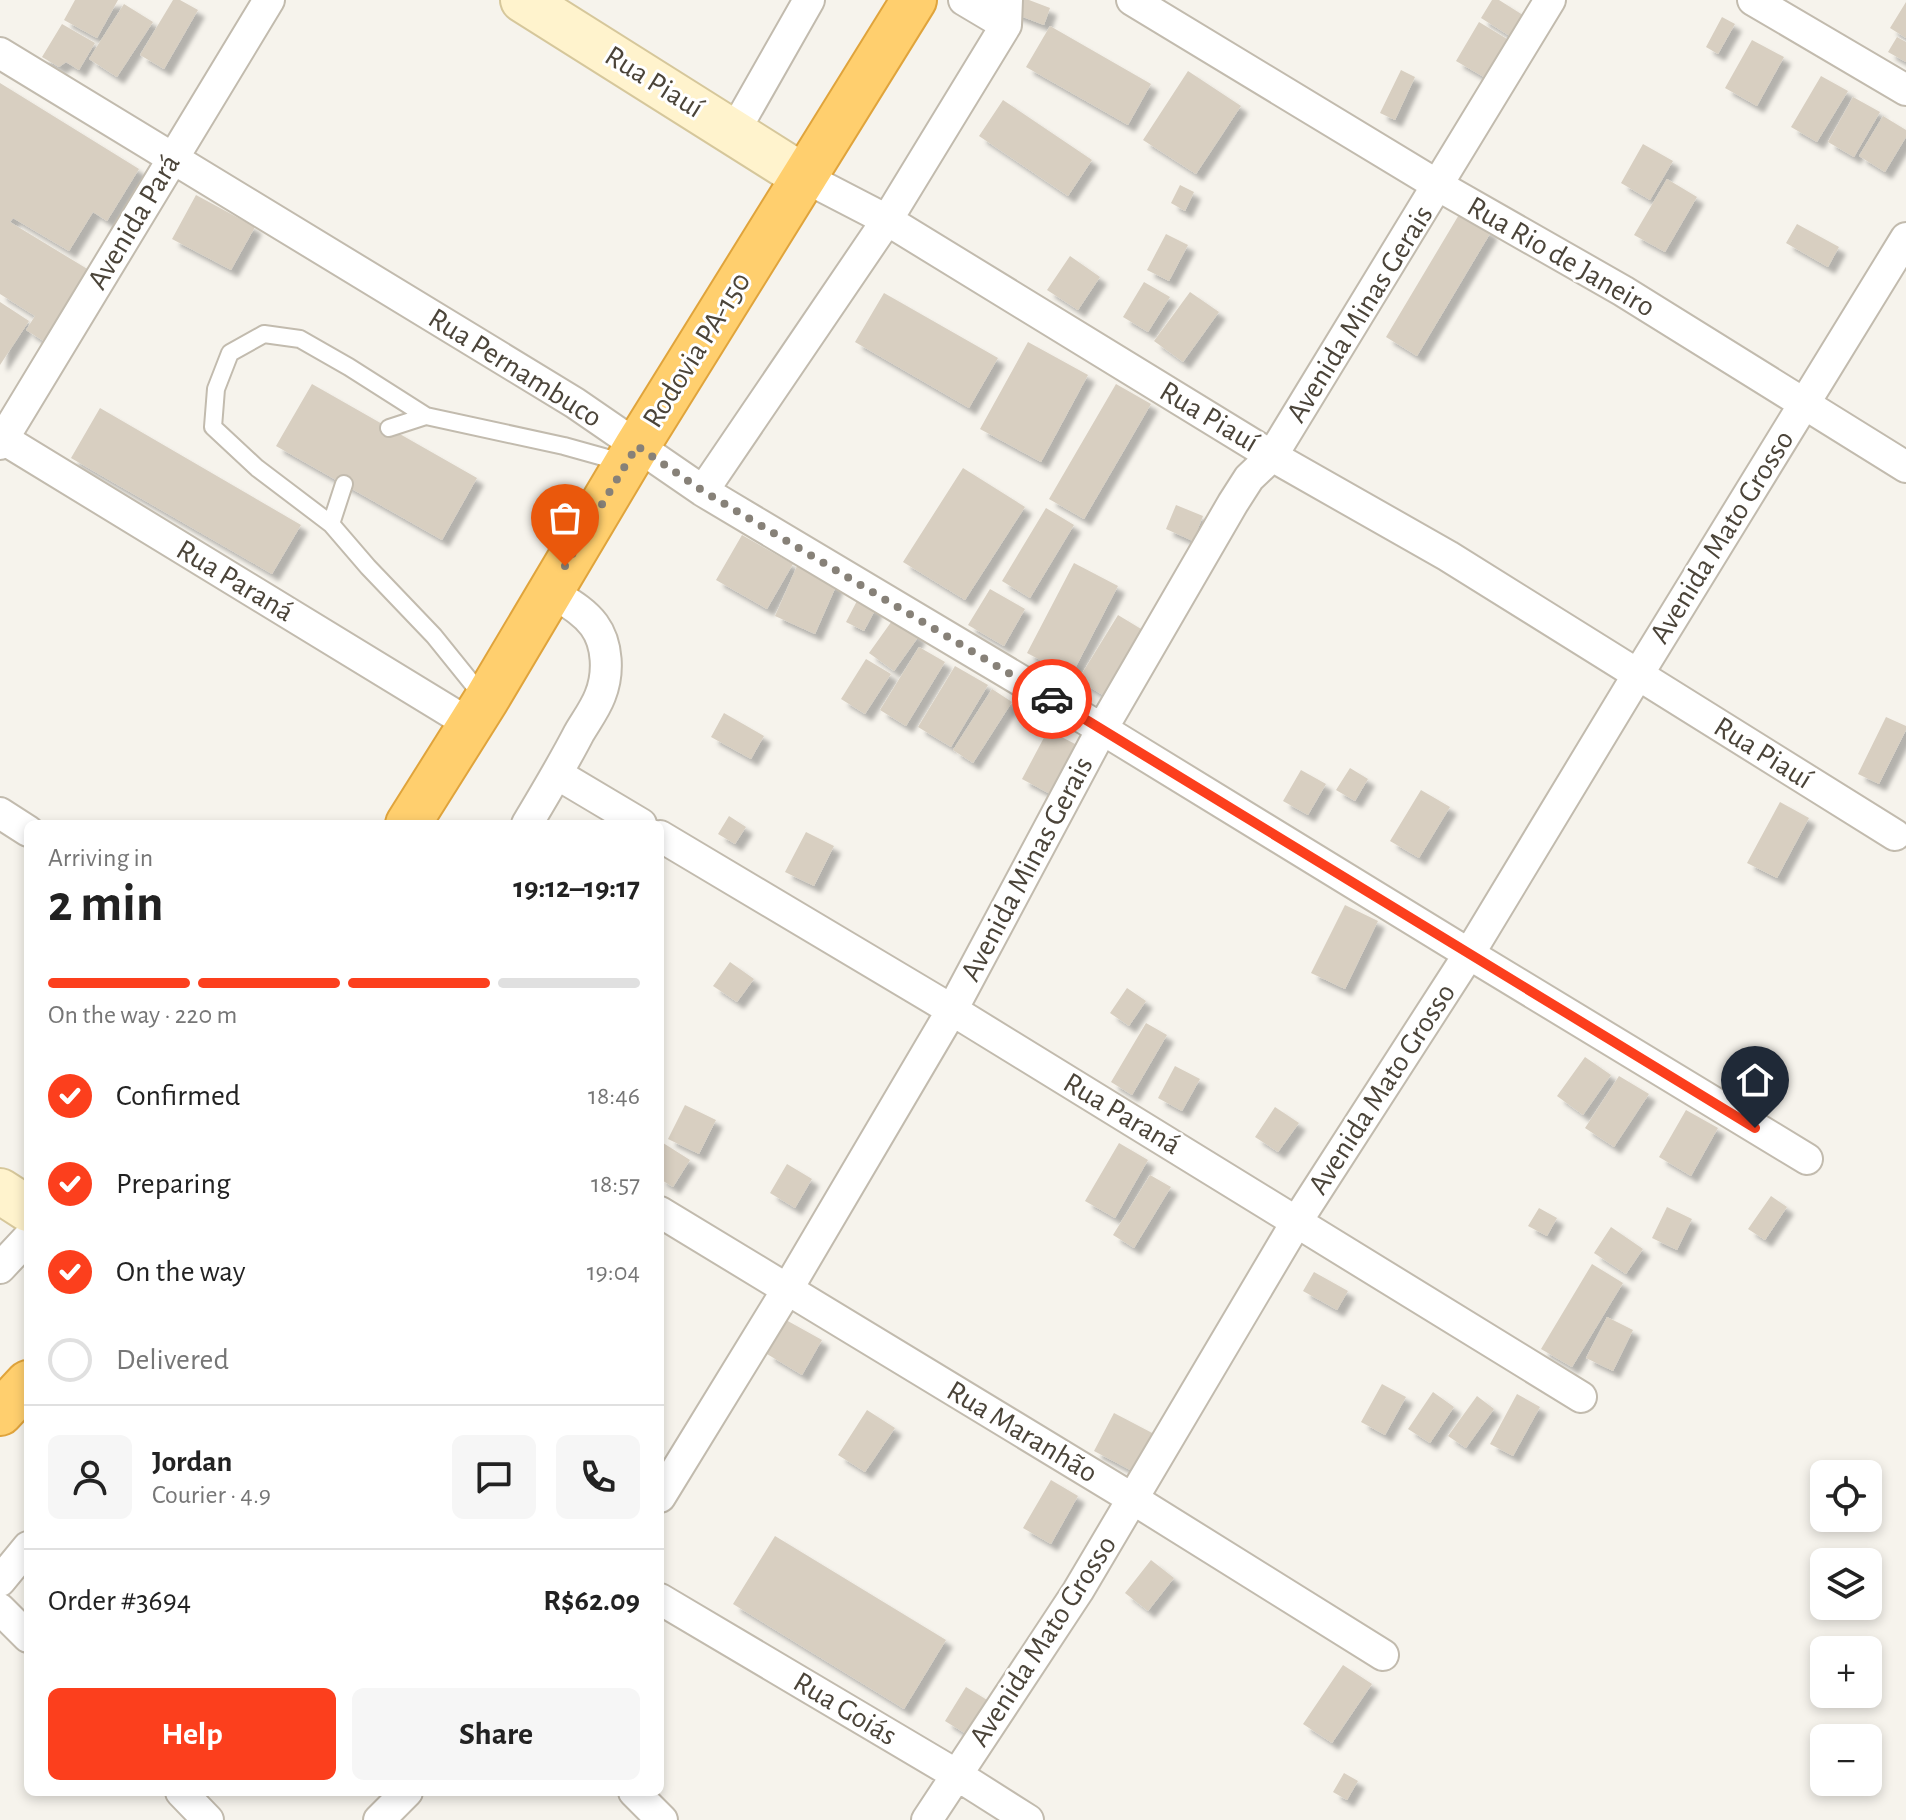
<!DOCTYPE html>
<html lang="en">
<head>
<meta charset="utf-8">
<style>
	body { margin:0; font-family:"Alegreya Sans",sans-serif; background:#f6f6f6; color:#222; height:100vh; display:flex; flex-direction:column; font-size:30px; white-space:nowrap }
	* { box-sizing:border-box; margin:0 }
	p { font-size:26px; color:#767676 }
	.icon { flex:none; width:44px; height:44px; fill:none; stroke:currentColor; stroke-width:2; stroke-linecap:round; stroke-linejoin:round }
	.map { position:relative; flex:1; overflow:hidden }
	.sheet { position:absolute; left:24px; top:820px; width:640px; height:976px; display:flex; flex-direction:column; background:#fff; border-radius:12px; box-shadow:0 4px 12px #0003 }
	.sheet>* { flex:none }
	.controls { position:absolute; left:1810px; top:1460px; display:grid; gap:16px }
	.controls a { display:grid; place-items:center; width:72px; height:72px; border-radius:12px; background:#fff; box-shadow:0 4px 12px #0003; font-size:40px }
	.pin { position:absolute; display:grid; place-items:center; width:68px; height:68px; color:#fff; margin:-82px -34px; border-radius:50% 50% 50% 0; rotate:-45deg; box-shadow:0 0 8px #0007 }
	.pin .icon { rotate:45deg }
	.courier { position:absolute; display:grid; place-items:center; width:80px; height:80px; margin:-40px; border:6px solid #fc3f1d; border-radius:50%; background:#fff; color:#222; box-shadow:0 2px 10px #0007 }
	.headline em { font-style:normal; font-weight:600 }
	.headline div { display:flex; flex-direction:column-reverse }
	.headline { display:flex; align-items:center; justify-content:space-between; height:136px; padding:0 24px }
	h1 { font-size:52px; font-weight:600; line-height:60px }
	.bar { display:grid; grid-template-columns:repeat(4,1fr); gap:12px 8px; align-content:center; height:96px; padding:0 24px }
	.bar i { height:10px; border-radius:6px; background:#e0e0e0 }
	.bar .selected { background:#fc3f1d }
	.bar p { grid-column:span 4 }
	.line { display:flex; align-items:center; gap:20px; padding:0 24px; border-top:2px solid #e0e0e0 }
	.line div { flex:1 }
	.round { display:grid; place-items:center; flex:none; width:84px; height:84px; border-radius:12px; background:#f6f6f6 }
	ol { padding:0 24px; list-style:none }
	li { display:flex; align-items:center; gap:24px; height:88px }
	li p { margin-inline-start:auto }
	li .icon { padding:8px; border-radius:50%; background:#fc3f1d; color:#fff; stroke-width:4 }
	li:last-child { color:#767676 }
	li i { width:44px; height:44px; border:4px solid #e0e0e0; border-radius:50% }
	.action { display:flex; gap:16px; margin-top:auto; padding:16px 24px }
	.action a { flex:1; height:92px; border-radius:12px; background:#fc3f1d; color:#fff; font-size:32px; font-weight:600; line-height:92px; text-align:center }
	.action a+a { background:#f6f6f6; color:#222 }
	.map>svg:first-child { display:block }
	.building { fill:#d8cfc1; filter:url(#shadow) }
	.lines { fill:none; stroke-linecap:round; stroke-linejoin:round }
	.lane-casing { stroke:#c2bbae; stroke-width:20 }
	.street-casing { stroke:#c2bbae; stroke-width:34 }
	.secondary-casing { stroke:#d6c79b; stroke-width:48 }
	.highway-casing { stroke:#e0a43c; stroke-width:48 }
	.lane { stroke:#fff; stroke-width:16 }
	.street { stroke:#fff; stroke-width:30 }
	.secondary { stroke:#fff3cd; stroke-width:44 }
	.highway { stroke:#ffcf6e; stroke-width:44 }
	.done { stroke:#878178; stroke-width:8; stroke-dasharray:0 14.4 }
	.route { stroke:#fc3f1d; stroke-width:10 }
	.labels { text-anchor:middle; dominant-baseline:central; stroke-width:6; stroke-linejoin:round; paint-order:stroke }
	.street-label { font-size:30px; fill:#4b4439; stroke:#fff }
</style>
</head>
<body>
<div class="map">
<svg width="1906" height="1820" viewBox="0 0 1906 1820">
	<defs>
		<filter id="shadow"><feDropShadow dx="7" dy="7" stdDeviation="2" flood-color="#0004"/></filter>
	</defs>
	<rect width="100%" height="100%" fill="#f6f3ec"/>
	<path class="building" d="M75 0H118L97 38 64 20Z
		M173 0H180L198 10 164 69 140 55Z
		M1015 0H1029L1050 8 1044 25 1010 12Z
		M1492 0H1499L1526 17 1513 38 1481 18Z
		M1906 2V38L1890 28Z
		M124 4 153 22 117 77 89 59Z
		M1722 17 1735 24 1718 54 1706 47Z
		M1479 22 1512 42 1489 80 1456 61Z
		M62 24 95 43 79 70 66 62 59 67 42 57Z
		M1050 26 1151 84 1128 125 1026 67Z
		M1897 37 1906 42V62L1888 52Z
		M1752 40 1784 57 1757 106 1725 88Z
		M1401 70 1415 77 1395 120 1380 113Z
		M1188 71 1241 106 1196 174 1143 140Z
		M1821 76 1848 91 1817 142 1791 127Z
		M0 83 139 169 107 221 93 212 69 251 13 218 10 222 89 270 45 342 26 330 35 316 0 294Z
		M1853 97 1880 112 1854 157 1828 142Z
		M1003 100 1092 160 1068 196 979 136Z
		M1883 116 1906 130V137L1885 172 1859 156Z
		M1643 144 1673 161 1650 200 1621 183Z
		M1667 179 1697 197 1665 252 1634 235Z
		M1180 185 1194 192 1185 211 1171 203Z
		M196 195 255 227 231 270 172 239Z
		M1460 213 1491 232 1417 356 1386 337Z
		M1797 224 1839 247 1828 267 1786 243Z
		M1166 234 1188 245 1169 281 1147 270Z
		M1070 256 1100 277 1078 310 1047 290Z
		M1144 282 1170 297 1148 332 1123 317Z
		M1190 292 1219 312 1183 362 1154 341Z
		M884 293 998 358 969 408 855 342Z
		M0 302 29 321 0 365Z
		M1028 342 1088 375 1041 462 980 429Z
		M312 384 477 478 442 540 276 446Z
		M1116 384 1151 404 1084 519 1049 499Z
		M100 408 301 525 272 574 71 458Z
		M963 468 1025 507 965 600 903 562Z
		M1176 505 1203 516 1193 541 1166 529Z
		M1046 508 1074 525 1030 598 1002 581Z
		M742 535 793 564 767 609 716 580Z
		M1074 563 1118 586 1071 676 1027 653Z
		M797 566 837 584 815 634 775 616Z
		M990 589 1025 609 1004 646 968 625Z
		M858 599 876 608 864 631 846 622Z
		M1118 615 1151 635 1111 700 1078 680Z
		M894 618 919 636 894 671 869 653Z
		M919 647 945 662 906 726 880 710Z
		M866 659 891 674 865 714 841 699Z
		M955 666 988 685 951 747 918 727Z
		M992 689 1012 702 973 763 953 750Z
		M724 713 764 736 751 759 711 737Z
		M1886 717 1906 726V730L1879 784 1858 774Z
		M1048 730 1077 745 1052 795 1022 779Z
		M1350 768 1368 779 1355 801 1336 790Z
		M1301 770 1326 784 1308 815 1283 801Z
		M1421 790 1450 807 1419 858 1390 841Z
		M1780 802 1809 818 1777 878 1747 863Z
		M729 816 746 827 735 844 718 834Z
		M806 832 834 846 814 886 785 872Z
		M1345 905 1378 921 1345 989 1311 973Z
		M730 962 754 979 737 1002 713 986Z
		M1127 988 1146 1001 1129 1026 1110 1013Z
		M1146 1023 1167 1035 1132 1095 1111 1082Z
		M1585 1057 1611 1075 1583 1115 1557 1096Z
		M1175 1066 1200 1079 1182 1111 1158 1098Z
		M1619 1076 1649 1094 1614 1147 1585 1128Z
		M685 1105 716 1120 699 1154 668 1139Z
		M1275 1107 1299 1123 1278 1152 1255 1137Z
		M1686 1110 1718 1128 1691 1176 1659 1157Z
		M660 1141 690 1160 673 1187 660 1179Z
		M1119 1143 1148 1160 1115 1218 1085 1201Z
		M787 1164 812 1179 795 1208 770 1193Z
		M1150 1175 1171 1187 1134 1248 1113 1235Z
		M1771 1196 1787 1207 1765 1240 1748 1229Z
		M1667 1207 1692 1219 1677 1250 1652 1238Z
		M1539 1208 1557 1218 1547 1236 1528 1226Z
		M1611 1227 1643 1249 1626 1274 1594 1253Z
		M1592 1264 1623 1283 1572 1367 1541 1349Z
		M1314 1272 1348 1291 1337 1310 1303 1291Z
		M1607 1317 1633 1330 1613 1371 1586 1358Z
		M786 1320 822 1340 802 1375 767 1354Z
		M1382 1384 1406 1397 1385 1435 1361 1422Z
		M1433 1392 1454 1407 1430 1443 1408 1429Z
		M1517 1394 1540 1407 1513 1456 1490 1444Z
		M1477 1396 1494 1409 1466 1448 1448 1436Z
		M867 1410 895 1428 865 1472 838 1455Z
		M1114 1413 1156 1435 1136 1473 1094 1451Z
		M1051 1480 1078 1496 1051 1544 1023 1528Z
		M775 1536 946 1640 904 1709 733 1604Z
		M1151 1560 1174 1578 1148 1611 1125 1593Z
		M1343 1665 1372 1684 1332 1743 1303 1724Z
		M966 1687 992 1703 971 1737 945 1721Z
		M1344 1773 1358 1781 1347 1800 1333 1792Z"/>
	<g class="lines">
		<g class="lane-casing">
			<path id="lane" d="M389 428 426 416
				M331 524 344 484
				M484 698 434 636 368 567 331 524 257 468 213 427 216 389 230 353 264 334 300 339 349 367 426 416 564 446 625 463"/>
		</g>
		<g class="street-casing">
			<path id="street" d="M964 0 1006 25
				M1132 0 1439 186 1623 291 1906 467
				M1753 0 1906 90
				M0 53 575 403 703 491 1102 729 1469 954 1807 1159
				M734 132 809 0
				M804 177 887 220 1272 456 1448 556 1895 835
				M0 437 470 724
				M0 444 269 0
				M703 491 887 220 1006 25 1007 0
				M557 774 641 824
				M0 813 28 831
				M527 824C545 794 563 764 579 733 586 721 595 709 600 696 609 674 608 644 594 625 583 610 565 601 550 591
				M660 836 952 1010 1581 1397
				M660 1212 1133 1499 1383 1655
				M0 1268 28 1238
				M660 1497 787 1290 952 1010 1102 729 1233 503 1249 478 1272 456 1550 0
				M0 1581 28 1547
				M660 1599 957 1775 1028 1820
				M0 1609 28 1637
				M181 1792 208 1820
				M634 1792 662 1820
				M379 1820 407 1792
				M927 1820 1078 1591 1297 1221 1469 954 1637 676 1906 238"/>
		</g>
		<g class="secondary-casing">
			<path id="secondary" d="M523 0 804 177
				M0 1191 28 1209"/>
		</g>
		<g class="highway-casing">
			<path id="highway" d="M408 824 486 700 637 446 914 0
				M0 1413 28 1383"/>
		</g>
		<use href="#lane" class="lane"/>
		<use href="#street" class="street"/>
		<use href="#secondary" class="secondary"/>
		<use href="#highway" class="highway"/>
	</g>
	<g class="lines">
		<path class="done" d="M565 566 637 446 703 491 1052 699"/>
		<path class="route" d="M1052 699 1755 1128"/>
	</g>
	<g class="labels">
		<g class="street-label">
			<text transform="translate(654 82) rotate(32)">Rua Piauí</text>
			<text transform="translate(134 222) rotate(-59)">Avenida Pará</text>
			<text transform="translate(1561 257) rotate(30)">Rua Rio de Janeiro</text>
			<text transform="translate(1360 314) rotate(-58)">Avenida Minas Gerais</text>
			<text transform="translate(697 350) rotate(-58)">Rodovia PA-150</text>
			<text transform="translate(515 368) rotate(32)">Rua Pernambuco</text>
			<text transform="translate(1209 417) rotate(31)">Rua Piauí</text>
			<text transform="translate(1722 537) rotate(-58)">Avenida Mato Grosso</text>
			<text transform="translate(235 581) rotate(31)">Rua Paraná</text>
			<text transform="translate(1763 753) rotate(32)">Rua Piauí</text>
			<text transform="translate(1027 869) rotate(-62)">Avenida Minas Gerais</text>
			<text transform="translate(1382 1089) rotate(-57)">Avenida Mato Grosso</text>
			<text transform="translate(1122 1114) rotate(31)">Rua Paraná</text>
			<text transform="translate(1022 1432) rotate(31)">Rua Maranhão</text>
			<text transform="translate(1043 1641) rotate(-57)">Avenida Mato Grosso</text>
			<text transform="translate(845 1709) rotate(31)">Rua Goiás</text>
		</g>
	</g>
</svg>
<div class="controls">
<a><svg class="icon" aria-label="locate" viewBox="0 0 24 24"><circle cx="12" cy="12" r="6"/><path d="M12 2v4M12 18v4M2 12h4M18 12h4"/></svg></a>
<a><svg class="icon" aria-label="layers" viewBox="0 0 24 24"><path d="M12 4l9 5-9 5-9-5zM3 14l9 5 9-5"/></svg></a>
<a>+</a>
<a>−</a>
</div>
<div class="pin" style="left:565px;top:566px;background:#ea580c"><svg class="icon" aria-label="bag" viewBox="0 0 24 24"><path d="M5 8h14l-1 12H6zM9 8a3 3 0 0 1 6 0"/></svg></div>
<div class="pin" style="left:1755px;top:1128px;background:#1f2937"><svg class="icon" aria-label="home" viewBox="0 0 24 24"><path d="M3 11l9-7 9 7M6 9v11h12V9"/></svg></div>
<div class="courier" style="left:1052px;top:699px"><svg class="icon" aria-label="car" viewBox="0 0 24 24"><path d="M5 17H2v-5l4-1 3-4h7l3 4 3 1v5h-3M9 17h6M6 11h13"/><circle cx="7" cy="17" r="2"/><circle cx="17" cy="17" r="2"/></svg></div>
<section class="sheet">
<div class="headline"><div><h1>2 min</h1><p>Arriving in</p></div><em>19:12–19:17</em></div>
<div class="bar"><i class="selected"></i><i class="selected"></i><i class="selected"></i><i></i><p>On the way · 220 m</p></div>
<ol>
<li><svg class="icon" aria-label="check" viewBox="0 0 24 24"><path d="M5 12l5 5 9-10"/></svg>Confirmed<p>18:46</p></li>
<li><svg class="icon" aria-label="check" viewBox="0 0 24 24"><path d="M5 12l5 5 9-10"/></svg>Preparing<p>18:57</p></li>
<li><svg class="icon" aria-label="check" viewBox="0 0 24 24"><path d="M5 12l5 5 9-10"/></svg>On the way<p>19:04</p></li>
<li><i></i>Delivered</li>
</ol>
<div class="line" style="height:144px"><a class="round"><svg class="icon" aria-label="person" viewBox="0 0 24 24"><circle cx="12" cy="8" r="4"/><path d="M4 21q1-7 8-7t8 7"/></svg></a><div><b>Jordan</b><p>Courier · 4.9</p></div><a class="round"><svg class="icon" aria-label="chat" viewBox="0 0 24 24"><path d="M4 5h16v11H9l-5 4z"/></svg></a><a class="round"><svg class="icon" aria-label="phone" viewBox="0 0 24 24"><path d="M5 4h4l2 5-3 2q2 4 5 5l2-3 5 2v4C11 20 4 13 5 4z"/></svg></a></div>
<div class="line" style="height:104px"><div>Order #3694</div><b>R$62.09</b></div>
<div class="action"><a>Help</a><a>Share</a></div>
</section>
</div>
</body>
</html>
